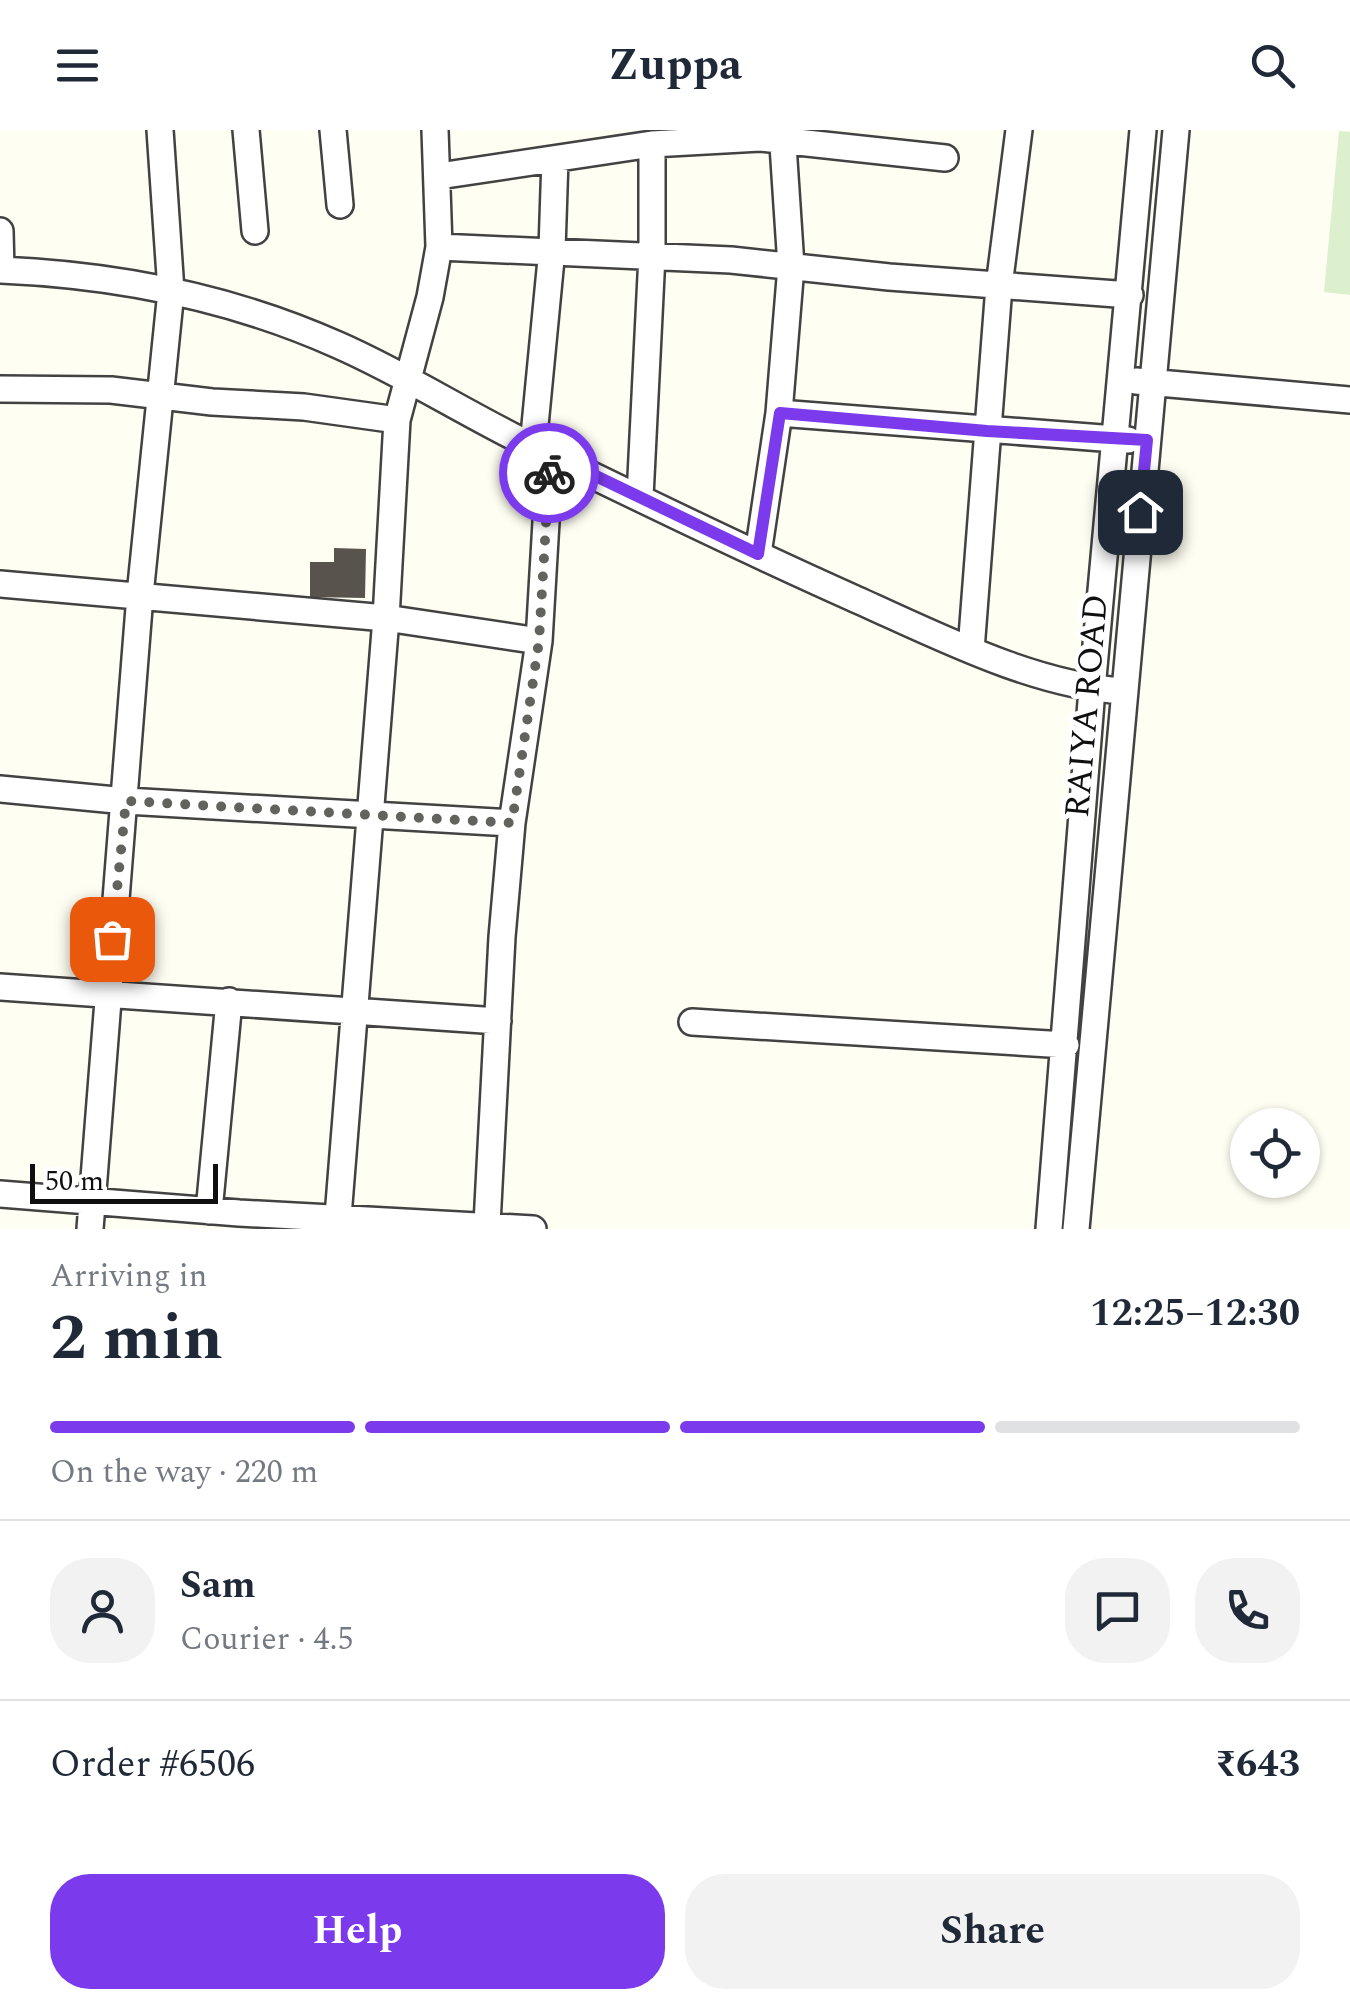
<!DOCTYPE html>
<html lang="en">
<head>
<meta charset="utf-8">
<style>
	body { margin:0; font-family:Spectral,serif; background:#f2f2f3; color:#1f2937; height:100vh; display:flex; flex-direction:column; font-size:38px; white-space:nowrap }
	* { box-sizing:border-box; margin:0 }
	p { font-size:32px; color:#747a83 }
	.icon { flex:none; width:55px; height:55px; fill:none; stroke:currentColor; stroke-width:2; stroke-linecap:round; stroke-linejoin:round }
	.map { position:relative; height:1099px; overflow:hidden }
	.side { display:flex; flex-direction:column; background:#fff; flex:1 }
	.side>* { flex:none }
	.fabs { position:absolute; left:1230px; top:978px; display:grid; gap:20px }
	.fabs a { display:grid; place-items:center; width:90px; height:90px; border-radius:50%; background:#fff; box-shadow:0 2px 8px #0004; font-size:50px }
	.scale { position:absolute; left:30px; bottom:25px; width:188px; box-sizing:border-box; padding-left:10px; border:5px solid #0f0f0f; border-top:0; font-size:28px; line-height:35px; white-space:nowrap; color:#0f0f0f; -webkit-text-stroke:8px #fff; paint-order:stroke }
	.pin { position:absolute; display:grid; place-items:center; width:85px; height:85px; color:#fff; margin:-42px; border-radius:20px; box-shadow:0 5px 15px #0006 }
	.courier { position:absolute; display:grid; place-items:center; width:100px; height:100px; margin:-50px; border:8px solid #7c3aed; border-radius:50%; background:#fff; color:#222; box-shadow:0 2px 12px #0007 }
	.overview em { font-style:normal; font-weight:700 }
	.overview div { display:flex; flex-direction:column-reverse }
	.overview { display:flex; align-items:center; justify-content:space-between; height:170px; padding:0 50px }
	h1 { font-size:65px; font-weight:700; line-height:75px }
	.bar { display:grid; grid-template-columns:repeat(4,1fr); gap:15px 10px; align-content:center; height:120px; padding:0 50px }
	.bar i { height:12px; border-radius:8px; background:#e0e1e3 }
	.bar .active { background:#7c3aed }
	.bar p { grid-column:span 4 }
	.line { display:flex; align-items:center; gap:25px; padding:0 50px; border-top:2px solid #e0e1e3 }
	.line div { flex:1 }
	.round { display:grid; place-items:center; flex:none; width:105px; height:105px; border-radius:40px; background:#f2f2f3 }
	.primary-button { display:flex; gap:20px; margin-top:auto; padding:20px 50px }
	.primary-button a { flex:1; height:115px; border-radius:40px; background:#7c3aed; color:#fff; font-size:40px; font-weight:700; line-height:115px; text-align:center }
	.primary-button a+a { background:#f2f2f3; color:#1f2937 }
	header { display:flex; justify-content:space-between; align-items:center; height:130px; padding:0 50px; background:#fff; font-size:45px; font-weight:700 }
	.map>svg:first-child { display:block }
	.pitch { fill:#ddf0ce }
	.building { fill:#58534c }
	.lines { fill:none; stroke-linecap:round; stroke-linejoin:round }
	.minor-casing { stroke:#424242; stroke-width:30 }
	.minor { stroke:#fff; stroke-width:25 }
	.done { stroke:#63635e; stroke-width:10; stroke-dasharray:0 18 }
	.route { stroke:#7c3aed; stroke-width:12 }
	.labels { text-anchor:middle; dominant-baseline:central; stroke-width:10; stroke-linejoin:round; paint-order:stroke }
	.street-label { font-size:35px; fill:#0f0f0f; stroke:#fff }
</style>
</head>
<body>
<header><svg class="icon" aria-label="menu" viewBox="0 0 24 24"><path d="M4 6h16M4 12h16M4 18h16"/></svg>Zuppa<svg class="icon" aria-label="search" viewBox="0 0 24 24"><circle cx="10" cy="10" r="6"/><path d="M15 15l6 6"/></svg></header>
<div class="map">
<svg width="1350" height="1099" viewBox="0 0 1350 1099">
	<rect width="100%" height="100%" fill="#fefef2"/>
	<path class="pitch" d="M1339 1 1350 2V165L1324 162Z"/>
	<path class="building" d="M334 418 366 419 365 468 310 467V432H334Z"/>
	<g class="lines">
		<g class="minor-casing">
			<path id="minor" d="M246 0 255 101
				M333 0 340 75
				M439 46 652 14 760 8 945 28
				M0 101 1 140C116 145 233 168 338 215 402 243 463 282 526 313 634 366 743 419 853 468 936 505 1032 555 1123 561
				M439 117 731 130 889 147 1130 165
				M1136 251 1350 270
				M0 259 111 260 212 272 304 277 397 290
				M779 283 1128 310
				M533 316 552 119 555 29
				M640 367 652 125V14
				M758 424 779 283 791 136 782 0
				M0 454 386 488 539 511
				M971 520 999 156 1019 0
				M0 659 126 671 512 693
				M0 857 498 891
				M692 892 1066 915
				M0 1064 239 1083 533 1099
				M209 1081 229 871
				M487 1094 502 807 512 693 539 511 550 324
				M90 1099 140 465 171 161 160 0
				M337 1099 386 488 397 290 430 167 439 117 435 0
				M1049 1099 1092 559 1143 0
				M1076 1099 1176 0"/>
		</g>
		<use href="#minor" class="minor"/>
	</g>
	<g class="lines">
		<path class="done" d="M112 809 126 671 512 693 539 511 549 343"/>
		<path class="route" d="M549 343 550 324 758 424 780 283 987 301 1147 310 1140 382"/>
	</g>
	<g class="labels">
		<g class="street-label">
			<text transform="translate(1087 576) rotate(-85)">RAIYA ROAD</text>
		</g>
	</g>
</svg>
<div class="fabs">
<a><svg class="icon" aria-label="locate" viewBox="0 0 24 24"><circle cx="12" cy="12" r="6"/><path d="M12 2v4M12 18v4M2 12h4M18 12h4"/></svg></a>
</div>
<div class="scale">50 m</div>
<div class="pin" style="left:112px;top:809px;background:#ea580c"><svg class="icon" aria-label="bag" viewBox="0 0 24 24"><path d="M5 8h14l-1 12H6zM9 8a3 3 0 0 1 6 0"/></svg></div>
<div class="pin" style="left:1140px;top:382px;background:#1f2937"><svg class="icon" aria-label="home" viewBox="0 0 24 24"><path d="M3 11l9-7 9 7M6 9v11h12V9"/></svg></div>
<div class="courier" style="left:549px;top:343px"><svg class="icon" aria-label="bike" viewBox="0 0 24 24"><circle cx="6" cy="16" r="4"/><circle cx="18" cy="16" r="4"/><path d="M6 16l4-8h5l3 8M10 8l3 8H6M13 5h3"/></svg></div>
</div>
<section class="side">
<div class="overview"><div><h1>2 min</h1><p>Arriving in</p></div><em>12:25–12:30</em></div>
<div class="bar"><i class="active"></i><i class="active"></i><i class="active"></i><i></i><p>On the way · 220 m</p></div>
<div class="line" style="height:180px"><a class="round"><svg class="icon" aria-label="person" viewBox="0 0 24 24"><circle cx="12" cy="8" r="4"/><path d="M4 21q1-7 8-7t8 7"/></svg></a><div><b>Sam</b><p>Courier · 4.5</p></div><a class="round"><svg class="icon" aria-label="chat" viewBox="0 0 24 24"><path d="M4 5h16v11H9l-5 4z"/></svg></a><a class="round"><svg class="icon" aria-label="phone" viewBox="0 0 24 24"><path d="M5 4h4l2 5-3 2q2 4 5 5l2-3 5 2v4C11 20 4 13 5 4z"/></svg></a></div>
<div class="line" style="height:130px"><div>Order #6506</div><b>₹643</b></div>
<div class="primary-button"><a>Help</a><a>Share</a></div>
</section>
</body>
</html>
